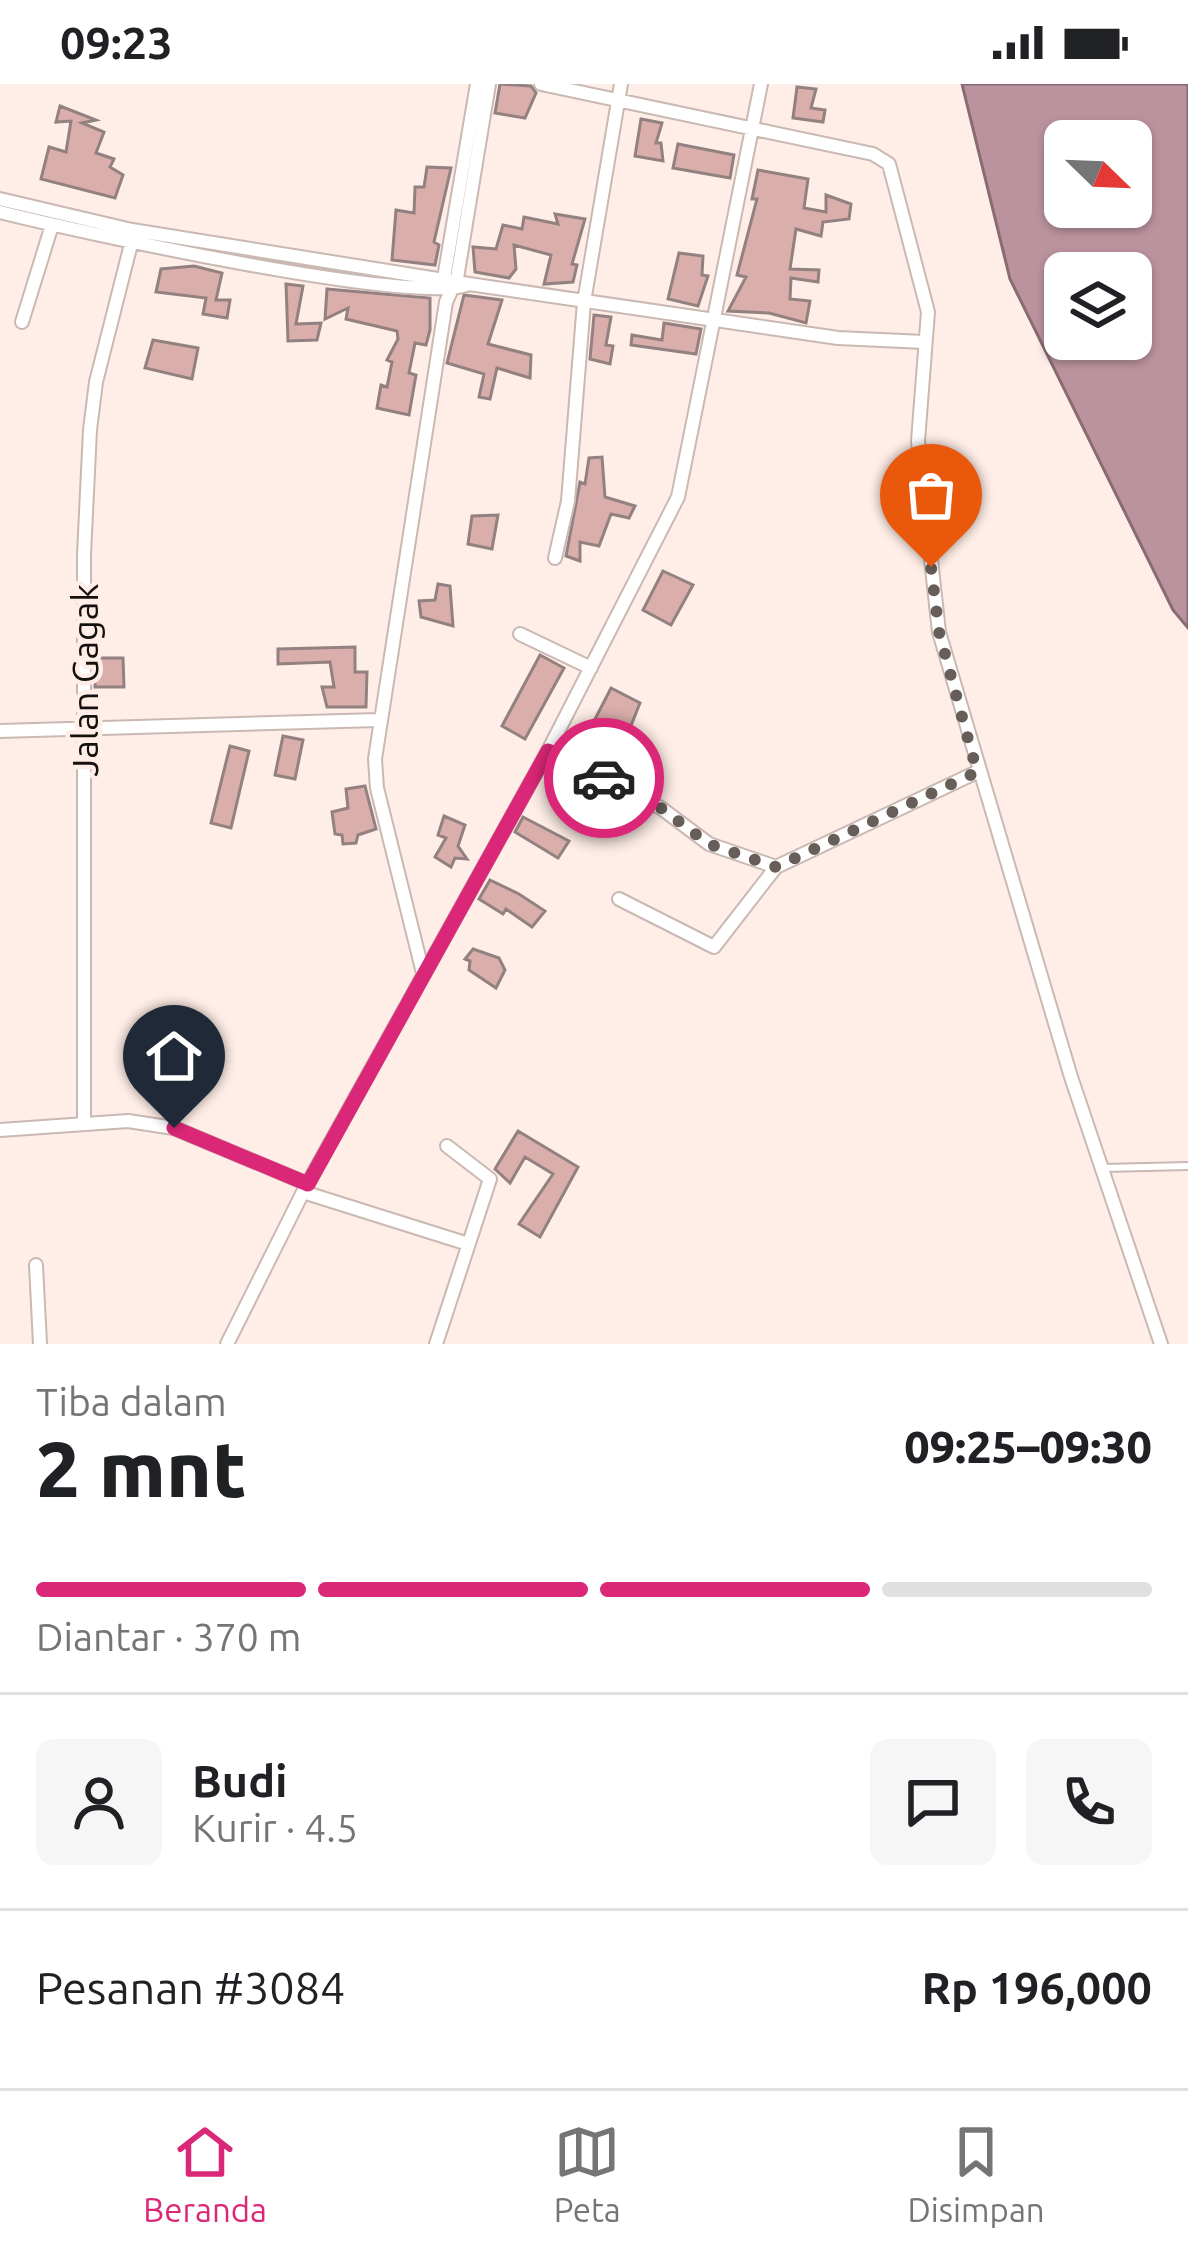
<!DOCTYPE html>
<html lang="id">
<head>
<meta charset="utf-8">
<style>
	body { margin:0; font-family:Ubuntu,sans-serif; background:#f6f6f6; color:#202124; height:100vh; display:flex; flex-direction:column; font-size:45px; white-space:nowrap }
	* { box-sizing:border-box; margin:0 }
	p { font-size:39px; color:#757577 }
	.icon { flex:none; width:66px; height:66px; fill:none; stroke:currentColor; stroke-width:2; stroke-linecap:round; stroke-linejoin:round }
	.map { position:relative; height:1260px; overflow:hidden }
	.details { display:flex; flex-direction:column; background:#fff; flex:1 }
	.details>* { flex:none }
	.needle { width:78px; rotate:113deg }
	.tools { position:absolute; left:1044px; top:36px; display:grid; gap:24px }
	.tools a { display:grid; place-items:center; width:108px; height:108px; border-radius:18px; background:#fff; box-shadow:0 3px 9px #0004; font-size:60px }
	.pin { position:absolute; display:grid; place-items:center; width:102px; height:102px; color:#fff; margin:-123px -51px; border-radius:50% 50% 50% 0; rotate:-45deg; box-shadow:0 0 12px #0007 }
	.pin .icon { rotate:45deg }
	.courier { position:absolute; display:grid; place-items:center; width:120px; height:120px; margin:-60px; border:9px solid #db2777; border-radius:50%; background:#fff; color:#222; box-shadow:0 3px 15px #0007 }
	.head em { font-style:normal; font-weight:800 }
	.head div { display:flex; flex-direction:column-reverse }
	.head { display:flex; align-items:center; justify-content:space-between; height:204px; padding:0 36px }
	h1 { font-size:78px; font-weight:800; line-height:90px }
	.bar { display:grid; grid-template-columns:repeat(4,1fr); gap:18px 12px; align-content:center; height:144px; padding:0 36px }
	.bar i { height:15px; border-radius:9px; background:#e0e0e0 }
	.bar .current { background:#db2777 }
	.bar p { grid-column:span 4 }
	.line { display:flex; align-items:center; gap:30px; padding:0 36px; border-top:3px solid #e0e0e0 }
	.line div { flex:1 }
	.round { display:grid; place-items:center; flex:none; width:126px; height:126px; border-radius:18px; background:#f6f6f6 }
	.status { display:flex; justify-content:space-between; align-items:center; height:84px; padding:0 60px; background:#fff; direction:ltr }
	.status svg { height:33px; fill:currentColor }
	.dock { display:flex; justify-content:space-around; align-items:center; height:168px; border-top:3px solid #e0e0e0; background:#fff; font-size:33px; color:#757577 }
	.dock a { display:grid; justify-items:center; gap:6px }
	.dock .current { color:#db2777 }
	.map>svg:first-child { display:block }
	.water { fill:#bb939e; stroke:#896c72; stroke-width:3; fill-rule:evenodd }
	.building { fill:#d9aeab; stroke:#928180; stroke-width:3 }
	.lines { fill:none; stroke-linecap:round; stroke-linejoin:round }
	.lane-casing { stroke:#c9b9b2; stroke-width:10 }
	.street-casing { stroke:#c9b9b2; stroke-width:16 }
	.lane { stroke:#fff; stroke-width:6 }
	.street { stroke:#fff; stroke-width:12 }
	.done { stroke:#675e59; stroke-width:12; stroke-dasharray:0 21.6 }
	.route { stroke:#db2777; stroke-width:15 }
	.labels { text-anchor:middle; dominant-baseline:central; stroke-width:9; stroke-linejoin:round; paint-order:stroke }
	.street-label { font-size:36px; fill:#15100d; stroke:#ffeee7 }
</style>
</head>
<body>
<div class="status"><b>09:23</b><svg viewBox="0 0 49 12"><path d="M0 12V9h3v3zM5 12V6h3v6zM10 12V3h3v9zM15 12V0h3v12zM26 1h20v11H26zM47 4h2v5h-2z"/></svg></div>
<div class="map">
<svg width="1188" height="1260" viewBox="0 0 1188 1260">
	<rect width="100%" height="100%" fill="#ffeee7"/>
	<path class="water" d="M962 0H1188V544L1173 526 1010 195ZM1065 57H1131V123H1065ZM1065 189H1131V255H1065Z"/>
	<path class="building" d="M500 0 531 2 536 9 525 34 495 29Z
		M797 3 816 5 811 24 825 26 823 38 793 34Z
		M60 22 96 36 82 39 104 48 96 69 114 75 110 83 123 91 115 114 41 95 49 63 66 68 71 37 56 38Z
		M641 35 662 39 656 59H661L663 77 635 72Z
		M678 60 734 71 730 94 673 84Z
		M427 83 451 84 434 158 439 161 435 181 392 176 396 126 414 129 415 103H424Z
		M758 86 808 95 804 124 826 128V111L851 120 849 135 823 138 821 152 796 145 790 185 819 186 818 198 791 194 790 215 810 217 806 239 769 229 728 227 746 193 737 191 757 115H752Z
		M555 130 585 135 572 180 577 181 573 198 544 200 551 171 514 161 516 185 509 194 475 188 473 163 496 165 503 141 522 145 524 133 558 140Z
		M679 169 703 172 702 191 708 192 698 222 668 215Z
		M194 182 222 189 216 216H230L227 234 203 230 206 214 156 208 161 185Z
		M286 200 303 202 296 240 321 239 317 256 288 257Z
		M327 205 430 214V246L426 261 415 259 409 289 416 291 409 331 377 324 381 301 387 303 392 278 387 276 398 255 397 247 346 235 348 224 325 235Z
		M464 211 502 216 488 260 531 271 530 294 497 284 490 315 479 313 484 290 447 279Z
		M594 231 611 233 606 261 613 262 610 280 590 275Z
		M664 239 701 245 696 270 631 261 632 251 662 256Z
		M153 256 198 264 192 295 145 284Z
		M602 373 605 413 635 422 629 434 611 430 599 462 580 458V477L566 472 580 398 585 400 589 374Z
		M498 431 492 465 468 460 472 432Z
		M663 487 693 501 671 541 643 526Z
		M438 500 450 502 453 542 421 533 419 517 435 516Z
		M355 563V588H367L366 623H327L322 603H334L330 578 278 580V565Z
		M540 571 564 584 525 655 502 642Z
		M95 574H123L124 603H95Z
		M611 604 640 619 630 644 614 638 595 679 577 670Z
		M283 652 303 656 295 695 275 691Z
		M230 662 249 667 231 744 211 739Z
		M365 702 376 745 358 751 356 759 343 760 342 751 335 750 332 728 348 724 346 705Z
		M444 732 465 741 458 762 467 775 455 774 451 783 435 773 446 754 438 751Z
		M523 733 569 757 558 774 515 748Z
		M490 796 519 810 545 827 532 843 506 825 503 830 479 815Z
		M473 865 499 874 505 886 496 904 469 886 470 877 465 875Z
		M518 1047 578 1083 540 1153 519 1140 553 1090 525 1073 510 1099 495 1085Z"/>
	<g class="lines">
		<g class="lane-casing">
			<path id="lane" d="M1103 1084 1188 1082"/>
		</g>
		<g class="street-casing">
			<path id="street" d="M541 0 873 70 889 80 928 228 918 357 939 548 1071 993 1161 1260
				M0 115 132 146 469 200C419 223 71 146 0 128
				M443 200 477 0
				M469 200 838 254 924 258
				M22 238 52 141
				M555 474 568 417 584 218 621 0
				M520 550 591 584
				M0 647 378 636
				M548 667 661 724 709 760 776 783 977 688
				M619 815 714 863 776 783
				M423 889 377 704 375 675 446 218 457 194 489 0
				M84 1037V470L90 346 96 298 131 160
				M0 1046 128 1037 174 1044 308 1100
				M303 1108 465 1159
				M36 1181 40 1260
				M227 1260 303 1108 548 667 678 413 761 0
				M436 1260 490 1095 447 1062"/>
		</g>
		<use href="#lane" class="lane"/>
		<use href="#street" class="street"/>
	</g>
	<g class="lines">
		<path class="done" d="M604 694 661 724 709 760 776 783 977 688 939 548 931 483"/>
		<path class="route" d="M174 1044 308 1100 548 667 604 694"/>
	</g>
	<g class="labels">
		<g class="street-label">
			<text transform="translate(84 596) rotate(-90)">Jalan Gagak</text>
		</g>
	</g>
</svg>
<div class="tools">
<a><svg class="needle" viewBox="-14 -14 28 28"><path d="M0-13l5 13h-10z" fill="#e53935"/><path d="M0 13l5-13h-10z" fill="#757577"/></svg></a>
<a><svg class="icon" aria-label="layers" viewBox="0 0 24 24"><path d="M12 4l9 5-9 5-9-5zM3 14l9 5 9-5"/></svg></a>
</div>
<div class="pin" style="left:931px;top:483px;background:#ea580c"><svg class="icon" aria-label="bag" viewBox="0 0 24 24"><path d="M5 8h14l-1 12H6zM9 8a3 3 0 0 1 6 0"/></svg></div>
<div class="pin" style="left:174px;top:1044px;background:#1f2937"><svg class="icon" aria-label="home" viewBox="0 0 24 24"><path d="M3 11l9-7 9 7M6 9v11h12V9"/></svg></div>
<div class="courier" style="left:604px;top:694px"><svg class="icon" aria-label="car" viewBox="0 0 24 24"><path d="M5 17H2v-5l4-1 3-4h7l3 4 3 1v5h-3M9 17h6M6 11h13"/><circle cx="7" cy="17" r="2"/><circle cx="17" cy="17" r="2"/></svg></div>
</div>
<section class="details">
<div class="head"><div><h1>2 mnt</h1><p>Tiba dalam</p></div><em>09:25–09:30</em></div>
<div class="bar"><i class="current"></i><i class="current"></i><i class="current"></i><i></i><p>Diantar · 370 m</p></div>
<div class="line" style="height:216px"><a class="round"><svg class="icon" aria-label="person" viewBox="0 0 24 24"><circle cx="12" cy="8" r="4"/><path d="M4 21q1-7 8-7t8 7"/></svg></a><div><b>Budi</b><p>Kurir · 4.5</p></div><a class="round"><svg class="icon" aria-label="chat" viewBox="0 0 24 24"><path d="M4 5h16v11H9l-5 4z"/></svg></a><a class="round"><svg class="icon" aria-label="phone" viewBox="0 0 24 24"><path d="M5 4h4l2 5-3 2q2 4 5 5l2-3 5 2v4C11 20 4 13 5 4z"/></svg></a></div>
<div class="line" style="height:156px"><div>Pesanan #3084</div><b>Rp 196,000</b></div>
</section>
<nav class="dock">
<a class="current"><svg class="icon" aria-label="home" viewBox="0 0 24 24"><path d="M3 11l9-7 9 7M6 9v11h12V9"/></svg>Beranda</a>
<a><svg class="icon" aria-label="map" viewBox="0 0 24 24"><path d="M3 6l6-2 6 2 6-2v14l-6 2-6-2-6 2zM9 4v14M15 6v14"/></svg>Peta</a>
<a><svg class="icon" aria-label="saved" viewBox="0 0 24 24"><path d="M7 4h10v16l-5-4-5 4z"/></svg>Disimpan</a>
</nav>
</body>
</html>
